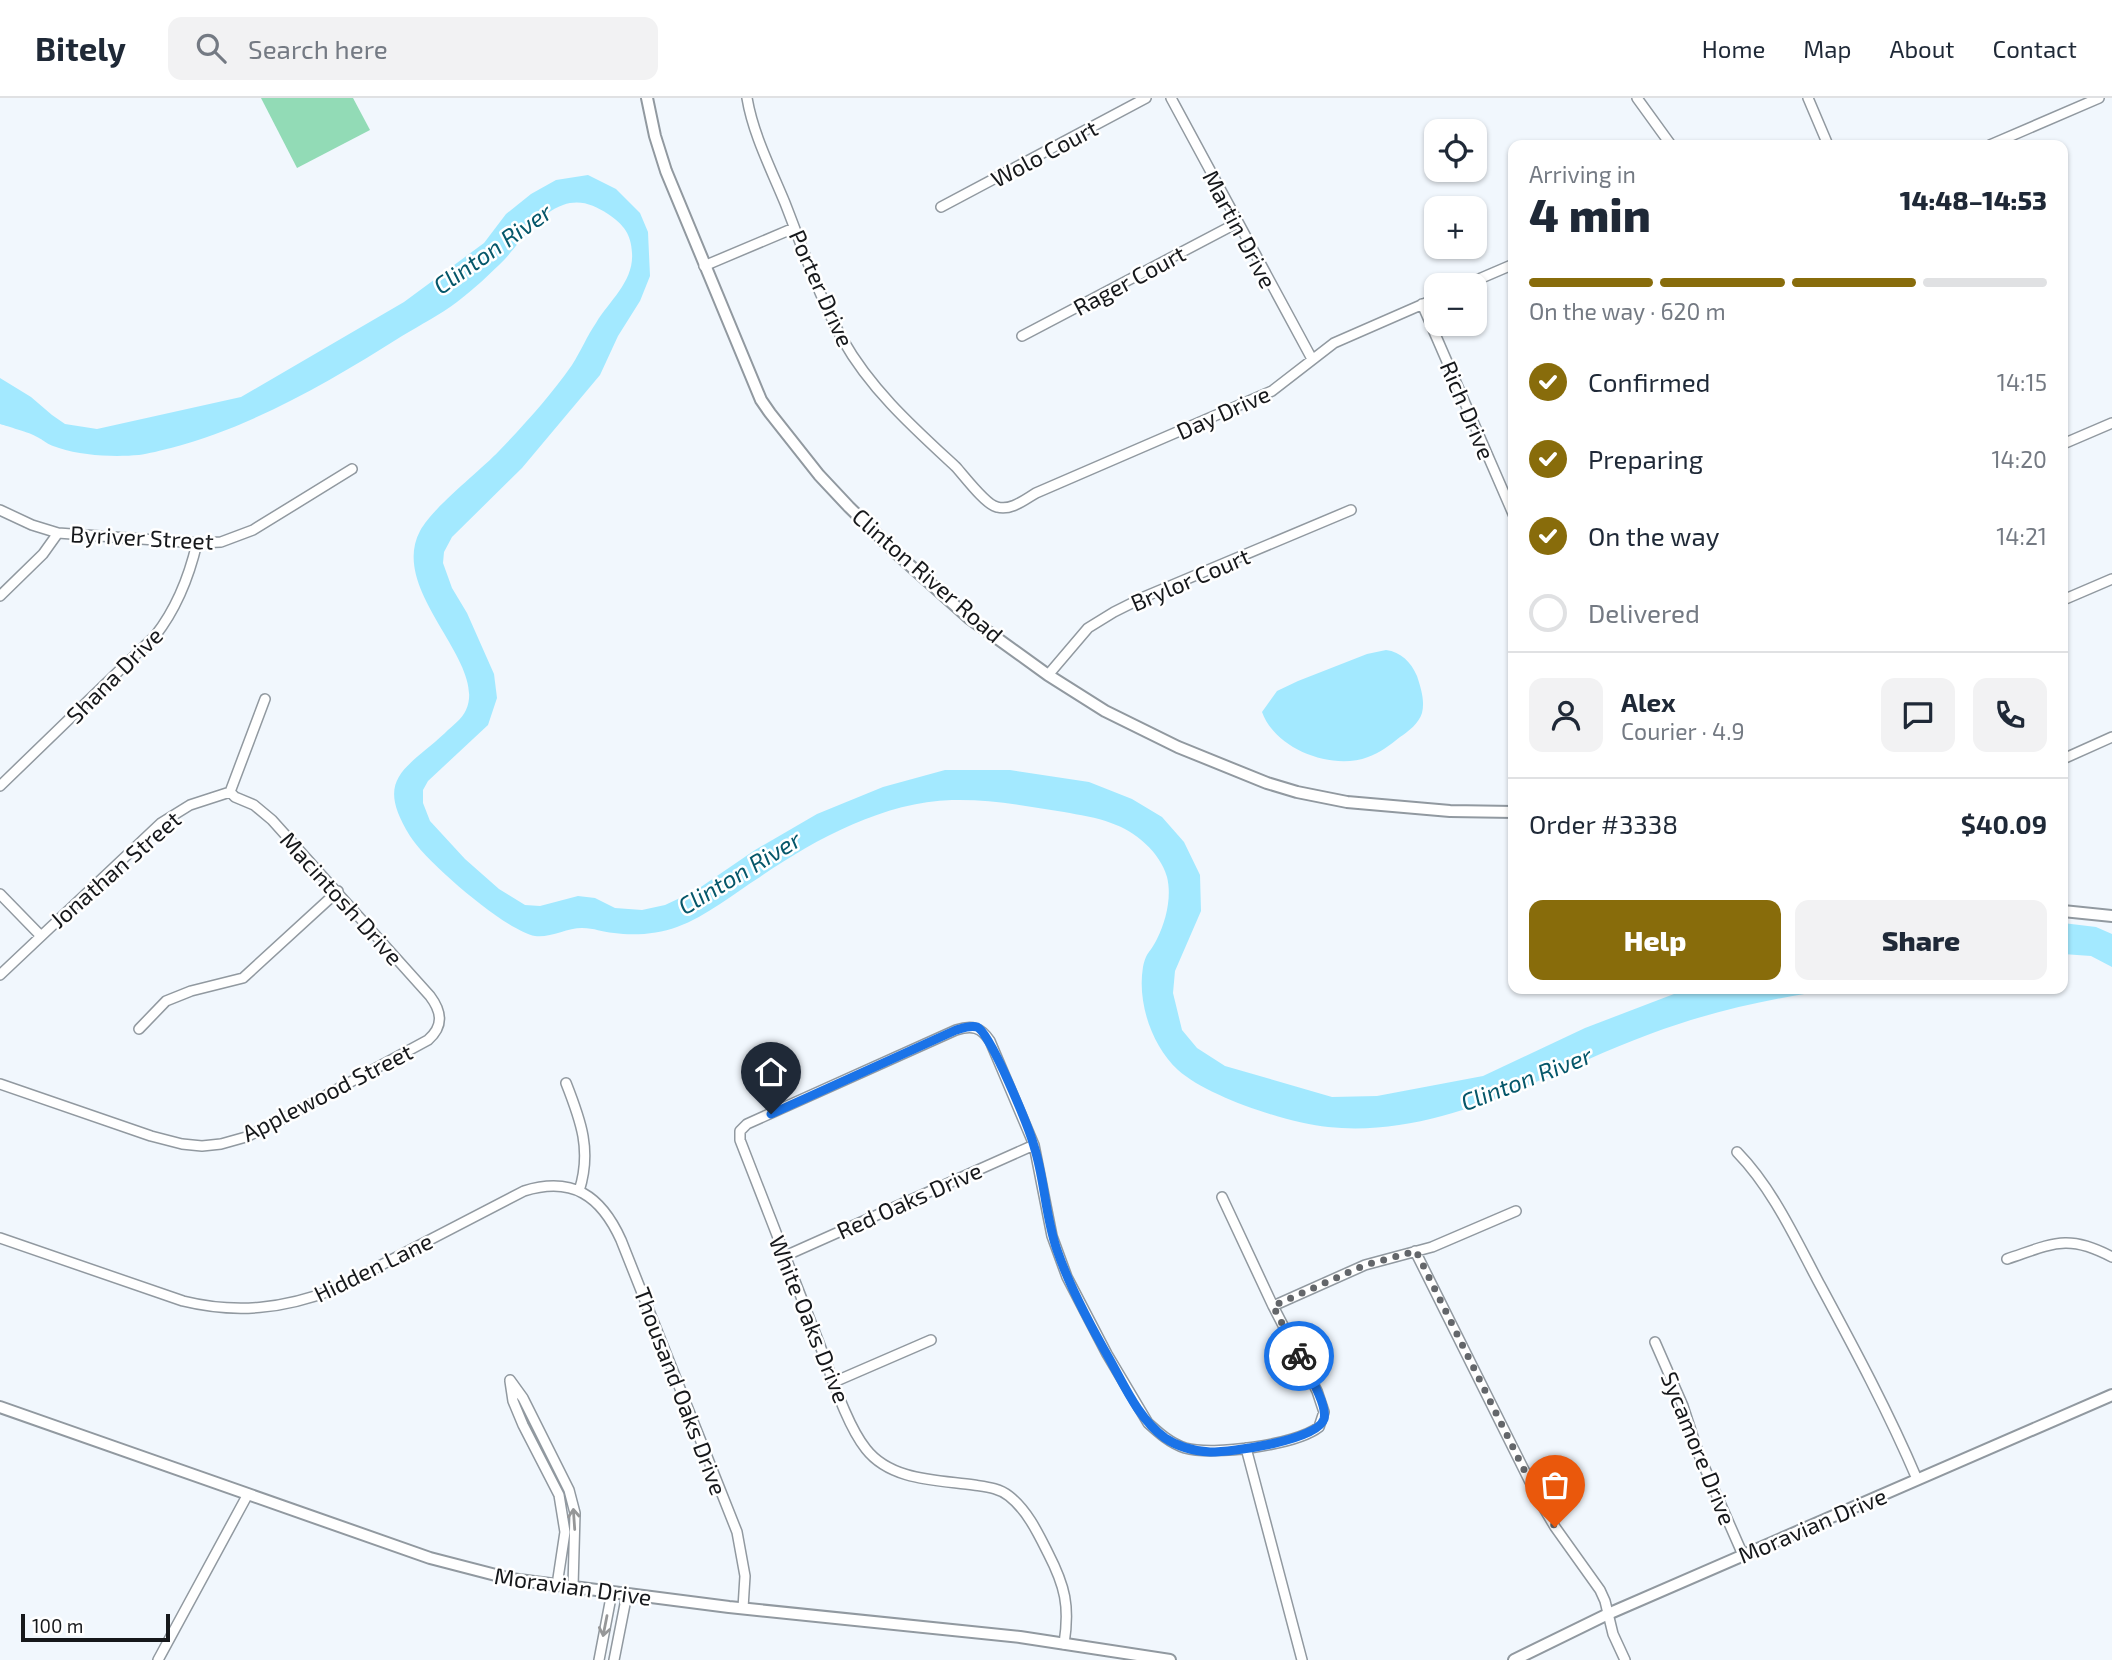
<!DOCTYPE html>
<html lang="en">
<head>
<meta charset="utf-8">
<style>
	body { margin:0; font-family:"Exo 2",sans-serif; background:#f2f2f3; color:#1f2937; height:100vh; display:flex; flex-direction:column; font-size:26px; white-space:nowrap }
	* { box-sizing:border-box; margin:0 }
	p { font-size:23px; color:#747a83 }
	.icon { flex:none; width:38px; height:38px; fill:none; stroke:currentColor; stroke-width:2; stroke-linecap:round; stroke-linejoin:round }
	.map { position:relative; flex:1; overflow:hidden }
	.sheet { position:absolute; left:1508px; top:42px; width:560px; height:854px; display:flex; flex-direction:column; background:#fff; border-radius:14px; box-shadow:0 2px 5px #0004 }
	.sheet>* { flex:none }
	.controls { position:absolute; left:1424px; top:21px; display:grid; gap:14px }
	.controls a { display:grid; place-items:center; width:63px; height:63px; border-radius:14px; background:#fff; box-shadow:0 2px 5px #0004; font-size:35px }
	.scale { position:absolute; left:21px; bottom:18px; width:149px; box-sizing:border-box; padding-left:7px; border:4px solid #16181b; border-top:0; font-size:19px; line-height:24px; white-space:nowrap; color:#16181b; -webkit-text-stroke:5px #fff; paint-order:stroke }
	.pin { position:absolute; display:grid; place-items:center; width:60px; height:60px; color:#fff; margin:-72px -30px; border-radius:50% 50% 50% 0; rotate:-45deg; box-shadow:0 0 7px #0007 }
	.pin .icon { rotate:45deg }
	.courier { position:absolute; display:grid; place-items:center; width:70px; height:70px; margin:-35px; border:5px solid #1a73e8; border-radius:50%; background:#fff; color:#222; box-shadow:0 2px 9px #0007 }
	.overview em { font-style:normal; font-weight:800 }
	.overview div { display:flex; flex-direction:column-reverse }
	.overview { display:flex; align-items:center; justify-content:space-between; height:119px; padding:0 21px }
	h1 { font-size:46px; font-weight:800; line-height:52px }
	.bar { display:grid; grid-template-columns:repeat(4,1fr); gap:10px 7px; align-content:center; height:84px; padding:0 21px }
	.bar i { height:9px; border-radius:5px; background:#e0e1e3 }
	.bar .on { background:#886c0b }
	.bar p { grid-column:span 4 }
	.line { display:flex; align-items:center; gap:18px; padding:0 21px; border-top:2px solid #e0e1e3 }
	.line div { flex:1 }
	.round { display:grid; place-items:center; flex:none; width:74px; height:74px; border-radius:14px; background:#f2f2f3 }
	ol { padding:0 21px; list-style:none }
	li { display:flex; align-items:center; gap:21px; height:77px }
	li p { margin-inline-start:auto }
	li .icon { padding:7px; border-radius:50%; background:#886c0b; color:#fff; stroke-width:4 }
	li:last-child { color:#747a83 }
	li i { width:38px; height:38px; border:4px solid #e0e1e3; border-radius:50% }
	.cta { display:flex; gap:14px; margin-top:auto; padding:14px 21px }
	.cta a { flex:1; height:80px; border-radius:14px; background:#886c0b; color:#fff; font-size:28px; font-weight:800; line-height:80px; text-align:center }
	.cta a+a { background:#f2f2f3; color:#1f2937 }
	header { display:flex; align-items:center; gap:42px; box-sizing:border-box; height:98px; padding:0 35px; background:#fff; border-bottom:2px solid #e0e1e3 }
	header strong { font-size:33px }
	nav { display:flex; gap:38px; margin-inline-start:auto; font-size:24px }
	.search { width:490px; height:63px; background:#f2f2f3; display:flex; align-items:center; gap:18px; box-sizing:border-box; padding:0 24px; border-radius:14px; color:#747a83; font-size:26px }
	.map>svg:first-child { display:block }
	.green { fill:#92dbb6 }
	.water { fill:#a3e9ff }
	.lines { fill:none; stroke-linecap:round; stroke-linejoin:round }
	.minor-casing { stroke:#9199a0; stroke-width:12 }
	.tertiary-casing { stroke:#9199a0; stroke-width:14 }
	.minor { stroke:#fff; stroke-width:9 }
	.tertiary { stroke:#fff; stroke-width:10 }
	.oneway { stroke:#969798 }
	.done { stroke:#63666a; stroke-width:7; stroke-dasharray:0 12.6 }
	.route { stroke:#1a73e8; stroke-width:9 }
	.labels { text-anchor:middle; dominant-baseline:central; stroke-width:5; stroke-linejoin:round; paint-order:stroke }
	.street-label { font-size:23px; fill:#16181b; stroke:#fff }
	.water-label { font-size:24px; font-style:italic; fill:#05576a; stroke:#fff }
</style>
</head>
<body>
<header>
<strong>Bitely</strong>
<div class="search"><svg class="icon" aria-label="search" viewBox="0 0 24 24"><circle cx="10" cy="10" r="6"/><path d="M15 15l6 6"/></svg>Search here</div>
<nav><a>Home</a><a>Map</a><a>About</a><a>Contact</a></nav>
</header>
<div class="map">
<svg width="2112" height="1562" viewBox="0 0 2112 1562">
	<rect width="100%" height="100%" fill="#f1f7fd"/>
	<path class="green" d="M261 0H353L370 32 297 70Z"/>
	<path class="water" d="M588 77 616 91 640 115 648 134 650 178 640 203 618 238 600 277 522 370 452 439 444 454 443 465 452 490 467 515 494 576 497 600 488 627 428 683 423 692V705L430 723 465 761 499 791 525 807 540 808 578 798 595 800 615 810 642 812 665 807 695 793 755 752 817 716 883 689 945 672H1010L1089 684 1132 701 1162 719 1184 744 1200 777 1201 813 1175 873 1173 895 1182 932 1197 950 1225 968 1332 999 1377 998 1483 978 1585 930 1687 891H1837C1773 900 1711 913 1650 936 1547 974 1442 1041 1328 1029 1288 1025 1208 999 1178 972 1152 948 1137 905 1143 869 1147 852 1149 857 1157 841 1166 823 1172 799 1167 779 1160 754 1135 733 1111 725 1097 719 1079 717 1064 714 1027 708 990 701 952 702 884 704 815 741 760 779 733 796 707 818 677 829 658 836 634 838 614 835 601 834 595 830 582 830 567 830 550 840 535 838 506 833 426 764 410 738 374 680 405 672 445 635 452 628 462 621 466 612 488 564 388 493 420 433 433 409 479 374 499 353 525 326 551 297 572 267 581 253 587 238 596 225 610 202 634 183 632 155 631 136 624 127 608 116 594 107 580 101 563 107 538 116 522 142 505 161 490 176 473 192 457 204 440 217 420 227 402 238 329 284 254 328 171 350 163 352 147 356 139 357 115 359 83 358 59 350 43 345 47 343 31 336 27 334 3 327 0 326V280L31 299 52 317 65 326 97 331 241 299 404 204 484 145 506 116 531 96 556 82Z
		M1386 552C1401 554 1411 564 1417 578 1421 590 1425 603 1422 615 1419 625 1408 634 1400 639 1390 647 1380 655 1368 659 1332 673 1275 651 1262 614L1277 593 1298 583 1367 556Z
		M2063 825 2096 829 2112 836V869L2091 858 2063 856Z"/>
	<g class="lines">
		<g class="minor-casing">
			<path id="minor" d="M747 0C753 36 771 71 785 105 803 151 819 199 843 242 871 292 915 331 956 369 965 379 986 407 997 409 1011 413 1024 402 1036 395L1272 293 1334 245 1437 200
				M1171 0 1312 261
				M1637 0 1671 47
				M1808 0 1828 47
				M1990 47 2099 0
				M941 109 1146 0
				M704 168 794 130
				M1465 187 1514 166
				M1422 206 1514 418
				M1022 238 1237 125
				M2063 346 2112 325
				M0 412 32 427 58 435 197 445 221 444 253 432 352 371
				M0 498 43 456 58 435
				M2063 502 2112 481
				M1048 577 1088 530 1114 514 1144 499 1351 412
				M2063 661 2112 639
				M0 688 155 538C177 510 189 479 197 445
				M230 694 265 601
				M0 796 40 837
				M0 877 161 725 190 707 230 694
				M139 931 166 903 191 893 243 880 338 793
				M566 985C581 1023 592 1053 579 1093
				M0 986 151 1038 182 1046 202 1048 221 1046 246 1039 271 1027 428 942C444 928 442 914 430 898L272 722 254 707 235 699 230 694
				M1737 1054C1773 1091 1795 1140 1819 1185 1854 1250 1888 1313 1917 1381
				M0 1140 183 1203C236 1216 284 1211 335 1191L524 1093C573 1078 601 1098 621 1142L737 1434 745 1478 743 1510
				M1415 1153 1539 1402 1555 1429 1600 1492 1605 1503 1613 1536 1625 1562
				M785 1158 1034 1047
				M2007 1161C2052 1146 2067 1135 2112 1159
				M1273 1208 1365 1167 1432 1149 1516 1113
				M1655 1244 1683 1308 1699 1357 1743 1457
				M510 1282 523 1300 569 1392 575 1415 573 1489
				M510 1283 513 1303 523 1327 559 1397 565 1434 557 1487
				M834 1284 931 1242
				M1246 1350 1302 1562
				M1064 1546C1070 1508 1065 1488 1048 1455 1038 1435 1027 1412 1009 1398 999 1390 987 1389 974 1387 938 1382 891 1383 866 1351 846 1326 831 1276 819 1245 793 1177 766 1110 740 1042V1033L747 1026 956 932C972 927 981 929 990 943L1034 1047 1052 1138 1067 1179 1107 1256 1148 1325C1159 1335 1170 1345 1185 1350 1213 1358 1296 1347 1319 1329L1324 1314 1317 1293 1273 1208 1222 1099
				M158 1562 248 1396
				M599 1562 612 1494
				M614 1562 627 1496"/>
		</g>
		<g class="tertiary-casing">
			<path id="tertiary" d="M647 0 655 38 666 73 761 302 770 315 819 377 849 409 895 454 969 520 1048 577 1105 613 1178 649 1267 685 1297 694 1347 704 1450 713 1514 714
				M2063 813 2112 818
				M0 1309 430 1460 511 1481 729 1509 1020 1539 1170 1562
				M1514 1562 1608 1516 2112 1297"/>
		</g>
		<use href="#minor" class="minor"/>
		<use href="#tertiary" class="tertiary"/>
	</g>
	<defs><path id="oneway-shaft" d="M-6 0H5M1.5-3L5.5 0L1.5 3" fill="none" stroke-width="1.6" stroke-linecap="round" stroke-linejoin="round" transform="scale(1.75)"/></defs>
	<g class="oneway">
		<use href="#oneway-shaft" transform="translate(574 1421) rotate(-94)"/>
		<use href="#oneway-shaft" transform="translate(605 1528) rotate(101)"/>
	</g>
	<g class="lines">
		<path class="done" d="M1299 1258 1273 1208 1365 1167 1416 1153 1539 1402 1555 1429"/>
		<path class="route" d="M771 1016 956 932C963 930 970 927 977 929 990 934 1029 1030 1034 1048 1045 1082 1045 1118 1057 1152 1070 1190 1090 1227 1110 1262 1125 1289 1139 1321 1165 1340 1178 1349 1193 1353 1210 1354 1231 1354 1317 1343 1324 1321 1328 1306 1306 1272 1299 1258"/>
	</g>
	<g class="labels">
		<g class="street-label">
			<text transform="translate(1044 55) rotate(-28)">Wolo Court</text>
			<text transform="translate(1240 131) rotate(62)">Martin Drive</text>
			<text transform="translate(1129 182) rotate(-28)">Rager Court</text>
			<text transform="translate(822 190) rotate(66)">Porter Drive</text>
			<text transform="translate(1468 312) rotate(67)">Rich Drive</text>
			<text transform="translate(1223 314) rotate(-24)">Day Drive</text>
			<text transform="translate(142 439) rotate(3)">Byriver Street</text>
			<text transform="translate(928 477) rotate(41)">Clinton River Road</text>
			<text transform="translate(1190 481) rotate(-23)">Brylor Court</text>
			<text transform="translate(114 577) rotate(-45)">Shana Drive</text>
			<text transform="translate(115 771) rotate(-41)">Jonathan Street</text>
			<text transform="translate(342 800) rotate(48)">Macintosh Drive</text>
			<text transform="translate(327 994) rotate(-27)">Applewood Street</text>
			<text transform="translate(909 1102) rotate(-24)">Red Oaks Drive</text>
			<text transform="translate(373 1169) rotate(-26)">Hidden Lane</text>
			<text transform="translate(810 1221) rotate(68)">White Oaks Drive</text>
			<text transform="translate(681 1293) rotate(69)">Thousand Oaks Drive</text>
			<text transform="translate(1699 1350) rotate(68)">Sycamore Drive</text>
			<text transform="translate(1812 1427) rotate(-23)">Moravian Drive</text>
			<text transform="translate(573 1488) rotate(8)">Moravian Drive</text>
		</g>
		<g class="water-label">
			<text transform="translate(492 150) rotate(-35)">Clinton River</text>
			<text transform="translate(739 774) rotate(-31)">Clinton River</text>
			<text transform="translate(1526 980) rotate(-21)">Clinton River</text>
		</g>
	</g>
</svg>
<div class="controls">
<a><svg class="icon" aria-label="locate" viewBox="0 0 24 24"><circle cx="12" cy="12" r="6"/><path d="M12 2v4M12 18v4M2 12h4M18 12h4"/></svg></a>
<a>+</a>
<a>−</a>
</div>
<div class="scale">100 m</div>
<div class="pin" style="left:1555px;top:1429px;background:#ea580c"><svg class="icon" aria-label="bag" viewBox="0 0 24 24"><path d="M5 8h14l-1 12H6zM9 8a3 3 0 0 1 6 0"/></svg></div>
<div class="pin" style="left:771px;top:1016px;background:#1f2937"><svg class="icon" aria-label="home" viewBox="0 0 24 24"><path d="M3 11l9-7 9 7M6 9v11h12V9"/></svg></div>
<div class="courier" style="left:1299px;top:1258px"><svg class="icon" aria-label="bike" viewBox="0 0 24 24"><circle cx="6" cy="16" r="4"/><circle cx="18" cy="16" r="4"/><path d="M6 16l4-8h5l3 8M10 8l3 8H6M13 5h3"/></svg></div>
<section class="sheet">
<div class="overview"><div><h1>4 min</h1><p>Arriving in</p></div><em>14:48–14:53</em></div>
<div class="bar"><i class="on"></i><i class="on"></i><i class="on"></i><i></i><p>On the way · 620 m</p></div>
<ol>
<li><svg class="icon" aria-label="check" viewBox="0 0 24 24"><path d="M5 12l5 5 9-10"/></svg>Confirmed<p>14:15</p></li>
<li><svg class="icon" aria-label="check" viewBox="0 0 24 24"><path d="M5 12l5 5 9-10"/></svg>Preparing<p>14:20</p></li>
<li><svg class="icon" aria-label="check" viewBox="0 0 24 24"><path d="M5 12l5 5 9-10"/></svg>On the way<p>14:21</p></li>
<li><i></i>Delivered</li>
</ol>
<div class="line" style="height:126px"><a class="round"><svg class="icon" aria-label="person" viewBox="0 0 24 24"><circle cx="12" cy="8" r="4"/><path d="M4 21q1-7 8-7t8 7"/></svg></a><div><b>Alex</b><p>Courier · 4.9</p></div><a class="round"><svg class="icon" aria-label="chat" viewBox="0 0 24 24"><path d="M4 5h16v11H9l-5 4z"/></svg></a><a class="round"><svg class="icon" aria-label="phone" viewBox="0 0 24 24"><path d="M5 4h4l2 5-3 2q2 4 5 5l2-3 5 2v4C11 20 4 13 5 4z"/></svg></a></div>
<div class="line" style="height:91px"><div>Order #3338</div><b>$40.09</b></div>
<div class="cta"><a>Help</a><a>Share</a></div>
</section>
</div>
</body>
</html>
